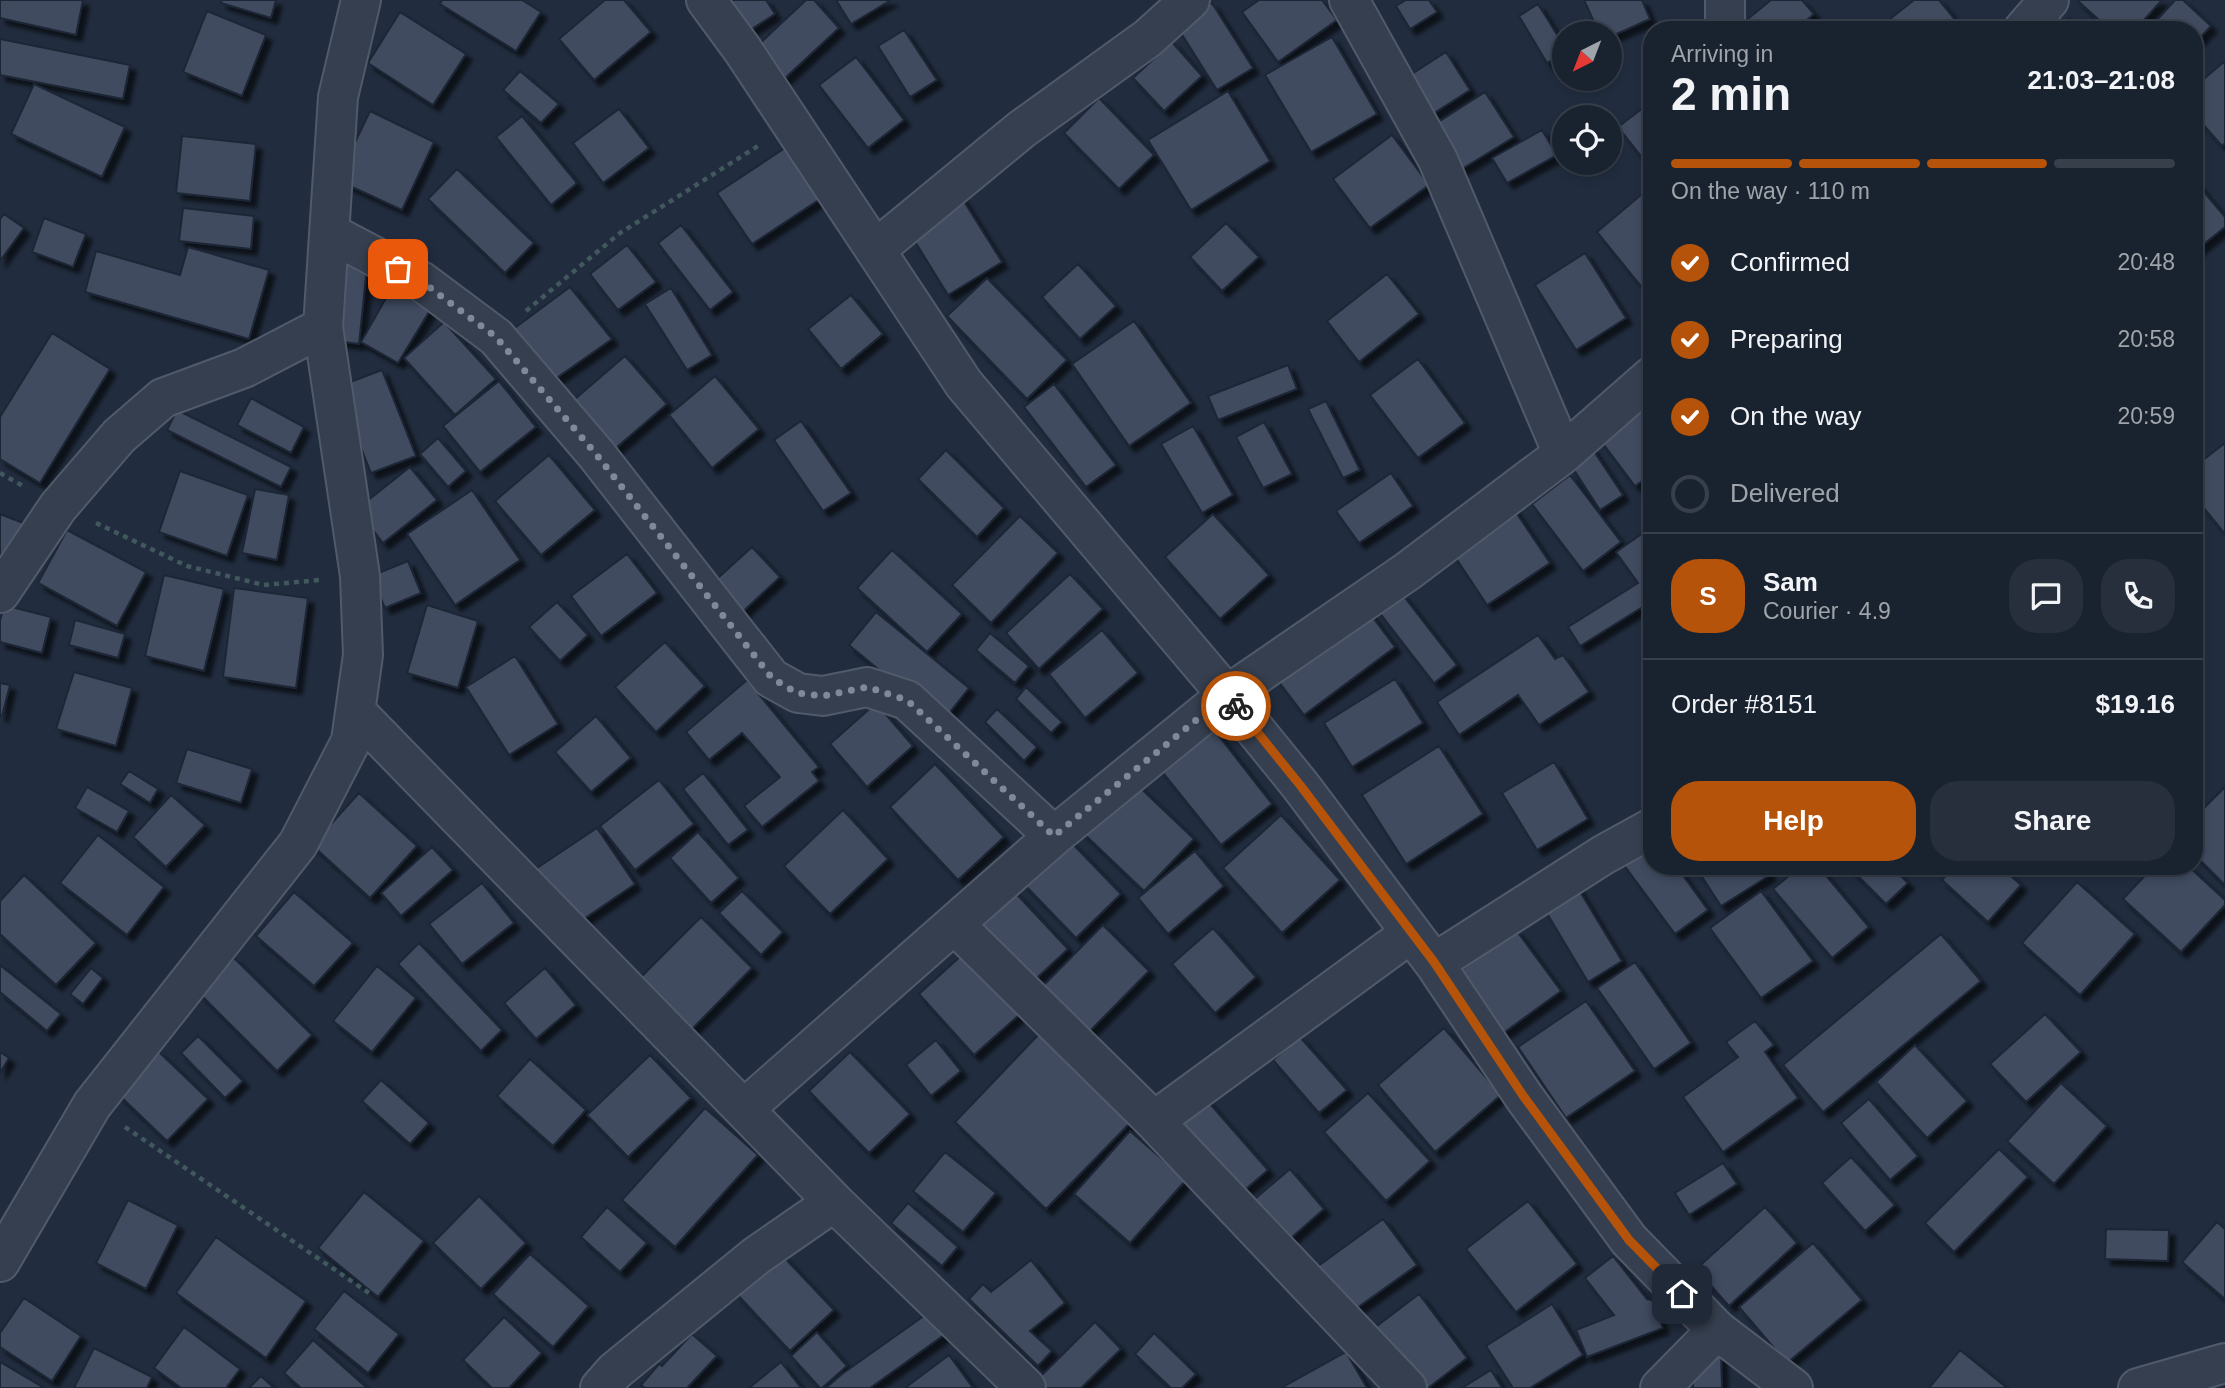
<!DOCTYPE html>
<html lang="en">
<head>
<meta charset="utf-8">
<style>
	body { margin:0; font-family:Arial,sans-serif; background:#262f3b; color:#f1f3f6; height:100vh; display:flex; flex-direction:column; font-size:26px; white-space:nowrap }
	* { box-sizing:border-box; margin:0 }
	p { font-size:23px; color:#9fa4aa }
	.icon { flex:none; width:38px; height:38px; fill:none; stroke:currentColor; stroke-width:2; stroke-linecap:round; stroke-linejoin:round }
	.map { position:relative; flex:1; overflow:hidden }
	.drawer { position:absolute; left:1643px; top:21px; width:560px; height:854px; display:flex; flex-direction:column; background:#19222f; border-radius:28px; box-shadow:0 4px 10px #0003,0 0 0 2px #373f4b }
	.drawer>* { flex:none }
	.needle { width:46px; rotate:222deg }
	.tools { position:absolute; left:1552px; top:21px; display:grid; gap:14px }
	.tools a { display:grid; place-items:center; width:70px; height:70px; border-radius:50%; background:#19222f; box-shadow:0 4px 10px #0003,0 0 0 2px #373f4b; font-size:35px }
	.pin { position:absolute; display:grid; place-items:center; width:60px; height:60px; color:#fff; margin:-30px; border-radius:14px; box-shadow:0 4px 10px #0006 }
	.courier { position:absolute; display:grid; place-items:center; width:70px; height:70px; margin:-35px; border:5px solid #b45309; border-radius:50%; background:#fff; color:#222; box-shadow:0 2px 9px #0007 }
	.summary em { font-style:normal; font-weight:700 }
	.summary div { display:flex; flex-direction:column-reverse }
	.summary { display:flex; align-items:center; justify-content:space-between; height:119px; padding:0 28px }
	h1 { font-size:46px; font-weight:700; line-height:52px }
	.bar { display:grid; grid-template-columns:repeat(4,1fr); gap:10px 7px; align-content:center; height:84px; padding:0 28px }
	.bar i { height:9px; border-radius:5px; background:#373f4b }
	.bar .selected { background:#b45309 }
	.bar p { grid-column:span 4 }
	.line { display:flex; align-items:center; gap:18px; padding:0 28px; border-top:2px solid #373f4b }
	.line div { flex:1 }
	.round { display:grid; place-items:center; flex:none; width:74px; height:74px; border-radius:28px; background:#262f3b }
	ol { padding:0 28px; list-style:none }
	li { display:flex; align-items:center; gap:21px; height:77px }
	li p { margin-inline-start:auto }
	li .icon { padding:7px; border-radius:50%; background:#b45309; color:#fff; stroke-width:4 }
	li:last-child { color:#9fa4aa }
	li i { width:38px; height:38px; border:4px solid #373f4b; border-radius:50% }
	.cta { display:flex; gap:14px; margin-top:auto; padding:14px 28px }
	.cta a { flex:1; height:80px; border-radius:28px; background:#b45309; color:#fff; font-size:28px; font-weight:700; line-height:80px; text-align:center }
	.cta a+a { background:#262f3b; color:#f1f3f6 }
	.map>svg:first-child { display:block }
	.building { fill:#404c61; stroke:#1d2636; stroke-width:2; filter:url(#shadow) }
	.lines { fill:none; stroke-linecap:round; stroke-linejoin:round }
	.minor-casing { stroke:#515a6a; stroke-width:42 }
	.path { stroke:#41585d; stroke-width:4.5; stroke-dasharray:5 5; stroke-linecap:butt }
	.minor { stroke:#363f4f; stroke-width:38 }
	.done { stroke:#7f8999; stroke-width:7; stroke-dasharray:0 12.6 }
	.route { stroke:#b45309; stroke-width:9 }
</style>
</head>
<body>
<div class="map">
<svg width="2225" height="1388" viewBox="0 0 2225 1388">
	<defs>
		<filter id="shadow"><feDropShadow dx="6" dy="6" stdDeviation="2" flood-color="#0009"/></filter>
	</defs>
	<rect width="100%" height="100%" fill="#212d3f"/>
	<path class="building" d="M0 0H83L76 35 0 18Z
		M222 0H276L271 18 221 3Z
		M442 0H522L541 12 516 51 440 4Z
		M605 0H624L651 32 594 80 559 39Z
		M718 0H766L775 14 741 36Z
		M806 0H814L839 28 783 80 754 49Z
		M836 0H891L851 24Z
		M1259 0H1322L1337 20 1278 62 1242 12Z
		M1406 0H1429L1437 12 1410 29 1396 6Z
		M1584 0H1642L1650 19 1610 37V33H1599Z
		M1771 0H1802L1814 14 1795 30H1740L1738 27Z
		M1914 0H1939L1963 30H1891L1885 23Z
		M2077 0H2162L2135 30H2110Z
		M2175 0H2183L2211 26 2194 44V30H2148Z
		M1212 3 1253 68 1217 90 1176 25Z
		M1538 4 1564 46V53L1547 63 1519 16Z
		M207 11 266 35 242 96 183 72Z
		M400 12 466 54 433 105 368 63Z
		M2069 18 2081 30H2058Z
		M904 30 937 80 910 97 878 46Z
		M1332 37 1377 114 1311 152 1265 75Z
		M0 39 130 65 123 99 0 75Z
		M1172 42 1202 76 1164 111 1133 78Z
		M1446 52 1470 90 1428 117 1404 79Z
		M856 57 904 120 868 148 819 85Z
		M2225 61V143L2222 146 2194 114V87Z
		M520 71 559 104 541 123 503 90Z
		M34 84 125 127 102 177 11 134Z
		M1228 91 1270 161 1191 210 1148 140Z
		M1485 92 1514 137 1457 172 1429 128Z
		M1099 98 1154 155 1119 189 1064 133Z
		M1652 101V147L1641 156 1618 127Z
		M619 109 649 148 603 183 573 143Z
		M370 111 434 142 402 210 337 180Z
		M522 116 577 183 551 205 496 137Z
		M1542 130 1557 155 1507 183 1492 158Z
		M1392 135 1429 185 1370 228 1333 179Z
		M182 136 256 144 250 201 176 193Z
		M785 148 820 199 752 244 717 193Z
		M457 169 534 243 505 273 428 199Z
		M2194 180 2225 217V227L2194 252Z
		M1648 189 1652 193V283L1644 290 1597 232Z
		M960 195 1002 262 948 295 906 227Z
		M183 208 254 216 251 249 179 241Z
		M4 214 24 228 0 261V219Z
		M44 218 86 234 73 267 32 252Z
		M1226 223 1259 257 1222 291 1190 257Z
		M681 225 733 292 710 310 658 243Z
		M627 245 656 282 618 310 590 274Z
		M188 247 269 270 249 339 85 292 96 251 180 275Z
		M336 253 368 257 359 344 328 340Z
		M1585 253 1626 318 1576 350 1535 285Z
		M1078 264 1116 306 1080 339 1042 297Z
		M1387 274 1419 314 1359 362 1327 321Z
		M987 278 1067 360 1027 399 947 316Z
		M394 284 432 307 398 363 361 342Z
		M570 287 612 339 548 384 508 333Z
		M671 288 712 355 687 370 645 304Z
		M851 295 883 334 841 369 808 329Z
		M1134 321 1191 403 1129 446 1072 364Z
		M444 322 496 379 455 415 404 358Z
		M52 333 110 369 40 483 0 459V417Z
		M625 356 667 404 610 453 568 405Z
		M1418 359 1465 423 1418 458 1370 395Z
		M1288 365 1297 389 1218 420 1208 396Z
		M382 370 416 456 371 473 337 387Z
		M715 376 759 429 712 468 669 415Z
		M499 381 536 427 480 472 443 426Z
		M1054 384 1116 465 1086 487 1024 407Z
		M251 398 304 427 291 453 237 425Z
		M1326 401 1360 470 1343 478 1308 409Z
		M1647 401 1652 407V474L1635 486 1598 437Z
		M177 410 291 467 281 487 167 430Z
		M801 421 851 493 823 511 774 440Z
		M1264 422 1292 474 1263 488 1236 437Z
		M1193 426 1233 495 1202 513 1161 444Z
		M438 438 466 471 448 487 420 454Z
		M1587 441 1623 495 1600 510 1565 456Z
		M2225 443V534L2194 496V467Z
		M946 450 1004 508 977 537 918 479Z
		M549 455 595 510 541 555 495 501Z
		M410 467 437 500 383 543 357 509Z
		M180 471 248 495 227 556 159 532Z
		M1391 473 1413 506 1359 543 1336 511Z
		M1570 475 1621 542 1583 571 1532 504Z
		M255 489 289 495 277 560 242 553Z
		M472 490 520 560 455 605 407 534Z
		M1509 502 1550 563 1487 605 1446 543Z
		M0 514 26 524 0 567Z
		M1213 514 1269 575 1220 619 1165 557Z
		M1020 516 1058 553 991 623 952 585Z
		M67 530 146 572 117 626 38 583Z
		M1643 533 1652 546V601L1580 646 1568 627 1638 583 1616 552Z
		M752 547 780 577 736 618 708 587Z
		M892 550 962 614 927 652 857 588Z
		M627 554 657 593 601 636 571 596Z
		M408 561 421 593 385 608 371 576Z
		M1070 574 1103 609 1039 669 1006 633Z
		M164 575 224 589 204 671 145 656Z
		M234 588 308 598 296 688 223 677Z
		M1402 594 1457 665 1434 683 1379 612Z
		M557 602 588 635 560 661 529 627Z
		M4 605 51 617 42 653 0 642V621Z
		M427 605 478 621 458 688 407 673Z
		M1365 607 1395 647 1304 715 1273 674Z
		M876 612 969 688 942 722 849 645Z
		M75 620 125 634 118 658 69 645Z
		M1102 630 1138 673 1085 718 1049 674Z
		M990 633 1029 666 1015 683 976 650Z
		M1538 635 1555 659 1563 655 1589 692 1539 725 1518 695 1459 735 1437 702Z
		M665 642 705 686 656 732 615 687Z
		M515 656 558 724 509 755 466 687Z
		M74 672 132 688 116 746 56 729Z
		M1395 679 1423 723 1352 767 1324 723Z
		M747 680 819 767 812 772 819 781 762 827 744 806 780 777 742 733 709 760 686 732Z
		M0 683 10 685 2 716H0Z
		M1026 687 1062 722 1051 733 1016 699Z
		M876 703 913 746 867 787 830 744Z
		M997 709 1037 747 1024 761 985 722Z
		M596 716 631 758 591 792 555 752Z
		M1208 722 1272 804 1221 845 1155 763Z
		M1439 746 1483 814 1406 864 1362 795Z
		M187 749 252 769 241 803 176 783Z
		M1554 762 1588 819 1537 850 1502 793Z
		M935 764 1004 837 958 880 890 807Z
		M129 771 158 789 150 803 120 784Z
		M703 773 748 830 728 845 683 789Z
		M1131 779 1194 839 1144 891 1081 831Z
		M659 780 694 824 635 870 600 826Z
		M87 787 129 811 117 832 75 808Z
		M2225 787V885L2194 854V818Z
		M359 793 417 846 370 898 312 845Z
		M171 795 205 825 166 867 133 837Z
		M843 810 888 859 830 914 784 866Z
		M1281 815 1340 880 1282 933 1223 868Z
		M597 828 635 884 572 927 534 870Z
		M698 832 739 878 711 903 670 858Z
		M98 835 164 887 127 935 60 883Z
		M1066 837 1121 894 1076 938 1020 880Z
		M1652 839V866H1676L1708 910 1675 934 1621 861Z
		M432 847 453 870 401 916 381 893Z
		M1195 851 1224 886 1168 934 1138 898Z
		M1695 866H1765L1770 875 1721 906Z
		M1801 866H1818L1869 927 1832 958 1773 889Z
		M1848 866H1891L1908 883 1886 904Z
		M1954 866H2000L2021 885 1988 922 1942 880Z
		M2154 866H2188L2225 900V905L2181 952 2123 899Z
		M24 875 96 943 56 985 0 934V901Z
		M2077 882 2135 934 2080 995 2022 943Z
		M482 883 514 923 462 964 429 924Z
		M1576 885 1622 961 1588 982 1542 905Z
		M1009 886 1068 949 1027 987 967 925Z
		M742 891 783 932 761 955 719 913Z
		M1761 891 1813 961 1761 998 1710 928Z
		M294 892 353 943 314 986 256 936Z
		M701 917 752 968 692 1029 640 978Z
		M1103 925 1149 971 1084 1037 1038 991Z
		M1213 928 1256 977 1215 1013 1172 964Z
		M1516 930 1561 991 1502 1034 1457 973Z
		M1941 934 1981 981 1823 1112 1783 1065Z
		M419 943 502 1030 481 1051 398 964Z
		M963 954 1019 1015 974 1055 919 994Z
		M234 958 312 1035 277 1071 199 993Z
		M1635 962 1691 1043 1654 1069 1597 988Z
		M0 965 61 1014 47 1031 0 992Z
		M377 966 416 998 372 1052 333 1021Z
		M91 968 103 978 83 1004 70 994Z
		M545 968 576 1005 536 1039 504 1003Z
		M1586 1001 1635 1071 1566 1118 1518 1047Z
		M2045 1014 2081 1052 2026 1102 1990 1064Z
		M1755 1021 1774 1045 1765 1052 1798 1098 1723 1152 1683 1097 1738 1057 1726 1042Z
		M1444 1028 1501 1095 1435 1152 1378 1085Z
		M1039 1034 1131 1122 1046 1209 955 1122Z
		M198 1036 243 1081 225 1098 181 1053Z
		M1300 1037 1347 1090 1319 1113 1273 1060Z
		M936 1040 961 1071 931 1096 906 1065Z
		M1915 1045 1967 1101 1927 1138 1876 1082Z
		M0 1052 9 1058 0 1073Z
		M159 1052 208 1099 167 1141 118 1094Z
		M850 1052 910 1114 869 1153 809 1091Z
		M650 1055 691 1098 628 1157 587 1115Z
		M530 1059 586 1110 553 1146 497 1096Z
		M381 1080 429 1123 410 1144 362 1101Z
		M2061 1083 2107 1126 2054 1184 2007 1141Z
		M1368 1093 1430 1161 1386 1201 1324 1132Z
		M1204 1097 1268 1170 1233 1200 1169 1128Z
		M1869 1099 1918 1156 1890 1180 1841 1123Z
		M705 1108 758 1155 675 1247 622 1200Z
		M1130 1131 1186 1180 1130 1243 1074 1194Z
		M1999 1149 2028 1177 1954 1252 1925 1223Z
		M945 1152 996 1193 963 1232 913 1191Z
		M1851 1157 1895 1205 1865 1231 1822 1183Z
		M1723 1163 1737 1184 1689 1215 1675 1193Z
		M1290 1169 1324 1209 1283 1245 1249 1204Z
		M364 1192 424 1241 378 1297 318 1248Z
		M479 1196 526 1243 481 1289 433 1243Z
		M128 1200 178 1225 146 1289 96 1263Z
		M1528 1201 1577 1264 1516 1312 1466 1249Z
		M908 1203 958 1247 942 1266 891 1223Z
		M607 1207 647 1243 620 1272 581 1237Z
		M1765 1207 1797 1243 1729 1306 1696 1269Z
		M1383 1219 1417 1265 1347 1315 1314 1269Z
		M2217 1222 2225 1229V1299L2182 1262Z
		M2106 1229 2169 1230 2168 1261 2105 1259Z
		M216 1237 306 1301 266 1358 176 1293Z
		M1813 1243 1862 1300 1787 1363 1739 1307Z
		M779 1252 834 1310 790 1351 735 1292Z
		M530 1254 589 1306 553 1347 493 1294Z
		M1613 1256 1647 1299 1652 1300 1663 1328 1587 1357 1576 1330 1614 1315 1585 1278Z
		M1031 1260 1065 1303 1030 1331 1052 1351 1038 1366 969 1299 983 1284 991 1292Z
		M344 1291 399 1334 368 1373 314 1329Z
		M1419 1294 1467 1358 1428 1388H1417L1373 1329Z
		M24 1298 81 1336 52 1381 0 1347V1333Z
		M1552 1304 1583 1355 1530 1388H1513L1486 1346Z
		M928 1313 944 1335 870 1388H826L842 1374Z
		M504 1317 542 1353 509 1388H492L463 1360Z
		M1095 1322 1121 1349 1081 1388H1047L1038 1379Z
		M184 1327 240 1369 226 1388H181L154 1368Z
		M817 1332 847 1366 822 1388H820L791 1356Z
		M1154 1333 1196 1374 1182 1388H1171L1135 1354Z
		M692 1334 717 1356 687 1388H645L641 1385 659 1364 662 1366Z
		M313 1340 367 1388H301L284 1373Z
		M94 1348 152 1377 147 1388H74Z
		M1960 1350 2007 1388H1929Z
		M1346 1352 1367 1388H1281Z
		M949 1355 973 1388H905Z
		M1693 1355H1721L1722 1388H1693Z
		M0 1362 44 1388H0Z
		M781 1362 801 1388H749Z
		M1491 1370 1502 1388H1462Z
		M261 1376 274 1388H249Z"/>
	<g class="lines">
		<g class="minor-casing">
			<path id="minor" d="M706 0 742 49 964 384 1227 695 1300 785 1434 963 1524 1097 1629 1240 1717 1330 1793 1388
				M1349 0 1438 160 1563 454
				M1725 0V30
				M2023 30 2049 0
				M330 233 421 281 496 337 596 454 771 678 798 693 823 696 867 687 907 700 1054 836
				M875 250 1022 129 1148 38 1190 0
				M0 593 58 507 119 436 163 398 244 368 323 327
				M356 712 834 1202 1026 1388
				M954 924 1154 1121 1407 1388
				M1434 963 1603 855 1652 828
				M744 1109 1054 836 1227 695 1408 571 1563 454 1652 376
				M1154 1121 1411 933
				M0 1262 92 1105 298 844 351 741 363 655 360 576 323 327 338 97 361 0
				M600 1388 615 1371 756 1256 834 1202
				M1660 1388 1717 1330
				M2138 1388 2225 1363"/>
		</g>
		<path class="path" d="M526 311 620 233 758 146
			M0 473 23 486
			M96 523 187 566 264 585 320 580
			M125 1127 369 1293"/>
		<use href="#minor" class="minor"/>
	</g>
	<g class="lines">
		<path class="done" d="M398 269 421 281 496 337 596 454 772 678 797 693 823 696 867 687 907 700 1054 836 1227 695 1236 706"/>
		<path class="route" d="M1236 706 1300 785 1434 962 1524 1097 1629 1240 1682 1294"/>
	</g>
</svg>
<div class="tools">
<a><svg class="needle" viewBox="-14 -14 28 28"><path d="M0-13l5 13h-10z" fill="#e53935"/><path d="M0 13l5-13h-10z" fill="#9fa4aa"/></svg></a>
<a><svg class="icon" aria-label="locate" viewBox="0 0 24 24"><circle cx="12" cy="12" r="6"/><path d="M12 2v4M12 18v4M2 12h4M18 12h4"/></svg></a>
</div>
<div class="pin" style="left:398px;top:269px;background:#ea580c"><svg class="icon" aria-label="bag" viewBox="0 0 24 24"><path d="M5 8h14l-1 12H6zM9 8a3 3 0 0 1 6 0"/></svg></div>
<div class="pin" style="left:1682px;top:1294px;background:#1f2937"><svg class="icon" aria-label="home" viewBox="0 0 24 24"><path d="M3 11l9-7 9 7M6 9v11h12V9"/></svg></div>
<div class="courier" style="left:1236px;top:706px"><svg class="icon" aria-label="bike" viewBox="0 0 24 24"><circle cx="6" cy="16" r="4"/><circle cx="18" cy="16" r="4"/><path d="M6 16l4-8h5l3 8M10 8l3 8H6M13 5h3"/></svg></div>
<section class="drawer">
<div class="summary"><div><h1>2 min</h1><p>Arriving in</p></div><em>21:03–21:08</em></div>
<div class="bar"><i class="selected"></i><i class="selected"></i><i class="selected"></i><i></i><p>On the way · 110 m</p></div>
<ol>
<li><svg class="icon" aria-label="check" viewBox="0 0 24 24"><path d="M5 12l5 5 9-10"/></svg>Confirmed<p>20:48</p></li>
<li><svg class="icon" aria-label="check" viewBox="0 0 24 24"><path d="M5 12l5 5 9-10"/></svg>Preparing<p>20:58</p></li>
<li><svg class="icon" aria-label="check" viewBox="0 0 24 24"><path d="M5 12l5 5 9-10"/></svg>On the way<p>20:59</p></li>
<li><i></i>Delivered</li>
</ol>
<div class="line" style="height:126px"><b class="round" style="background:#b45309;color:#fff">S</b><div><b>Sam</b><p>Courier · 4.9</p></div><a class="round"><svg class="icon" aria-label="chat" viewBox="0 0 24 24"><path d="M4 5h16v11H9l-5 4z"/></svg></a><a class="round"><svg class="icon" aria-label="phone" viewBox="0 0 24 24"><path d="M5 4h4l2 5-3 2q2 4 5 5l2-3 5 2v4C11 20 4 13 5 4z"/></svg></a></div>
<div class="line" style="height:91px"><div>Order #8151</div><b>$19.16</b></div>
<div class="cta"><a>Help</a><a>Share</a></div>
</section>
</div>
</body>
</html>
